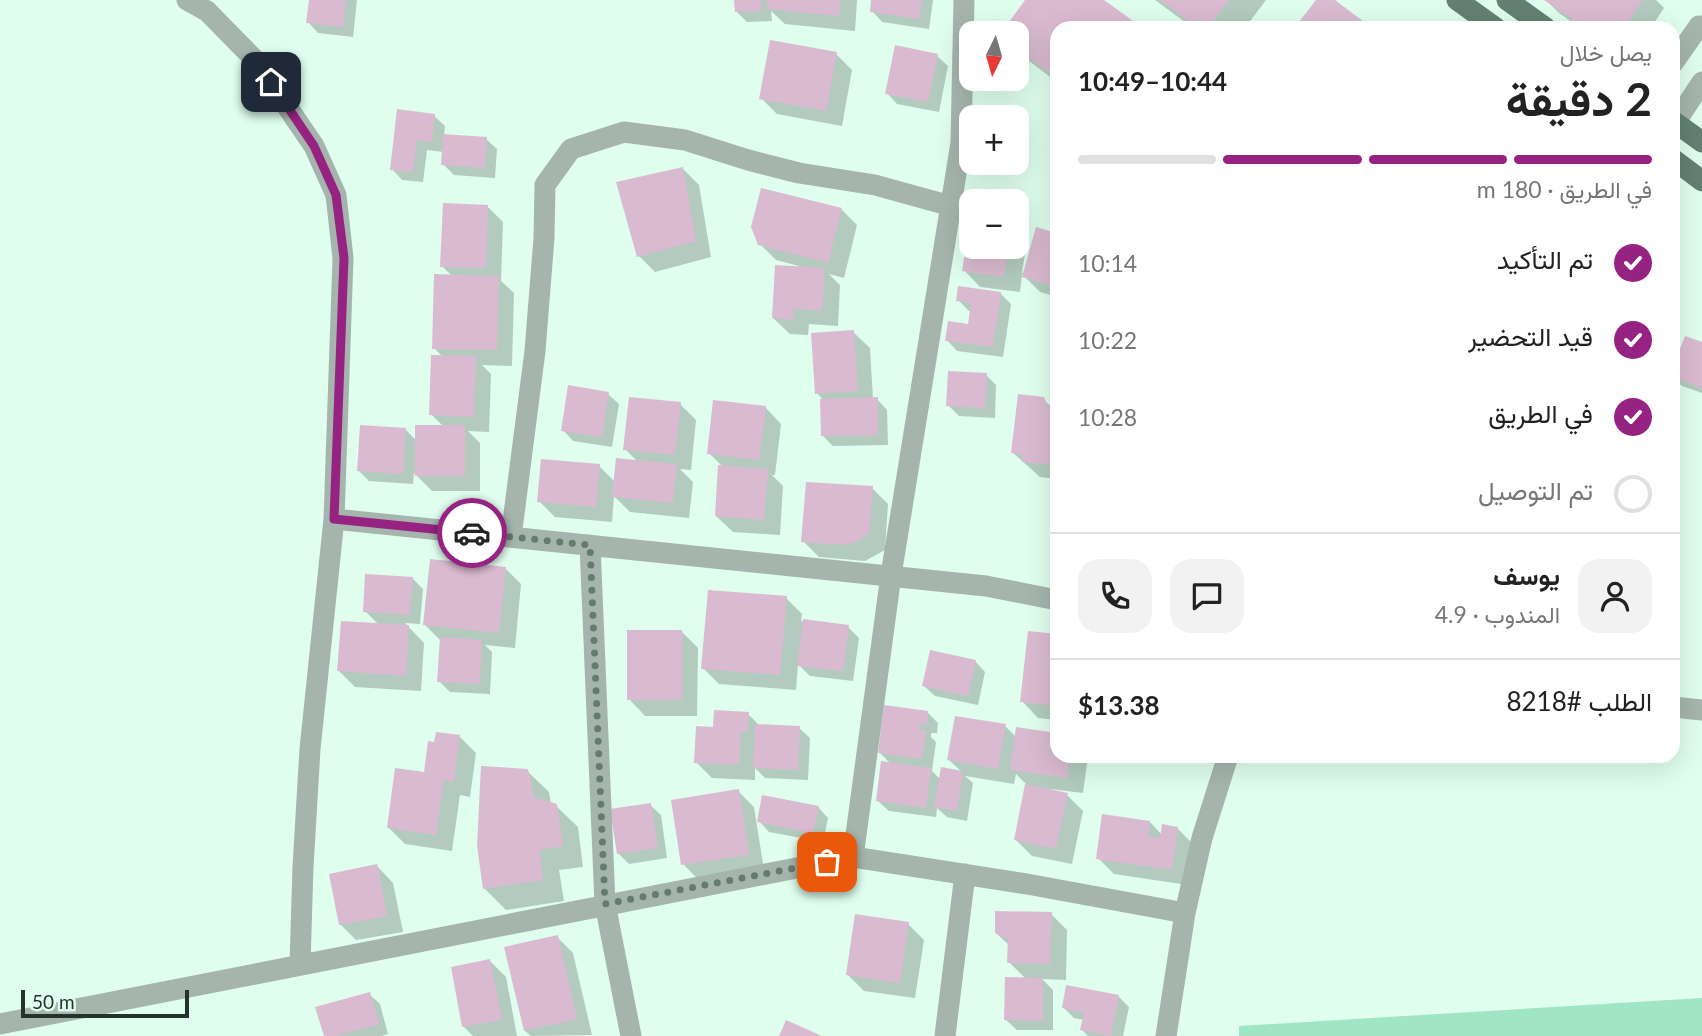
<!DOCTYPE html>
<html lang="ar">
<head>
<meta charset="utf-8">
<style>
	body { margin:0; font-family:Lato,Vazirmatn,sans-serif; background:#f2f2f2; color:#222; direction:rtl; height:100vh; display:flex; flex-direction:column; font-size:26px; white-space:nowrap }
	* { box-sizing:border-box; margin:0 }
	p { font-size:23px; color:#767676 }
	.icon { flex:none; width:38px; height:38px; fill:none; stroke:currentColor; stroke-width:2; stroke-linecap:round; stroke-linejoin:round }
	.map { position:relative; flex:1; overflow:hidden; direction:ltr }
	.panel { position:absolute; left:1050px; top:21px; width:630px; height:742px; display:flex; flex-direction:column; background:#fff; border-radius:21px; box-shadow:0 7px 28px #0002; direction:rtl }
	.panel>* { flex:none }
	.needle { width:46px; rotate:185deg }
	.buttons { position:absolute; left:959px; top:21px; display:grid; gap:14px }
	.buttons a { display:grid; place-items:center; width:70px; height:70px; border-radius:14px; background:#fff; box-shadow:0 7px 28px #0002; font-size:35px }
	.scale { position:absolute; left:21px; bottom:18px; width:168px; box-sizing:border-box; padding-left:7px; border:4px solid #24332c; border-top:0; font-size:19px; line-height:24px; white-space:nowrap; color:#24332c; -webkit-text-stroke:5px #dffeee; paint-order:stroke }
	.pin { position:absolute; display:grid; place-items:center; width:60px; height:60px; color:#fff; margin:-30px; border-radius:14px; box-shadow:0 4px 10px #0006 }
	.courier { position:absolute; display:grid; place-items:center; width:70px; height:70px; margin:-35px; border:5px solid #962381; border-radius:50%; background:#fff; color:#222; box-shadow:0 2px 9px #0007 }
	.overview em { font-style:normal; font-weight:700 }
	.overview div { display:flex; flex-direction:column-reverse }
	.overview { display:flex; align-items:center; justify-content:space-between; height:119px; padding:0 28px }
	h1 { font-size:46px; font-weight:700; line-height:52px }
	.bar { display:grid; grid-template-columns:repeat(4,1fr); gap:10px 7px; align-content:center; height:84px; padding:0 28px }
	.bar i { height:9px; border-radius:5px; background:#e0e0e0 }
	.bar .current { background:#962381 }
	.bar p { grid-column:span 4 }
	.line { display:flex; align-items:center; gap:18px; padding:0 28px; border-top:2px solid #e0e0e0 }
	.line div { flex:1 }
	.round { display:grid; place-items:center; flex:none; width:74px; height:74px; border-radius:21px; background:#f2f2f2 }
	ol { padding:0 28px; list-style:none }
	li { display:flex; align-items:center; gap:21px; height:77px }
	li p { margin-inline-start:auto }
	li .icon { padding:7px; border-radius:50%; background:#962381; color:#fff; stroke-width:4 }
	li:last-child { color:#767676 }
	li i { width:38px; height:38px; border:4px solid #e0e0e0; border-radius:50% }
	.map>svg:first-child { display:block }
	.green { fill:#a0e5c4 }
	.shadow { fill:#0003 }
	.building { fill:#dabad0 }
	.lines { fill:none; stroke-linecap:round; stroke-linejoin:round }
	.minor { stroke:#a5b5ad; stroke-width:21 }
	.major { stroke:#638072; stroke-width:21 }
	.done { stroke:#657a70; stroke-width:7; stroke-dasharray:0 12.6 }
	.route { stroke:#962381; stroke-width:9 }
</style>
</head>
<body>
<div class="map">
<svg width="1702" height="1036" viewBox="0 0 1702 1036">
	<rect width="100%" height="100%" fill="#dffeee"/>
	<path class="green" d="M1702 998V1036H1239V1026Z"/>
	<path class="shadow" d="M310 0H357L353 37 318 33 308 22Z
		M736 0H857L855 31 785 24 771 11 772 21 747 22 736 11Z
		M873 0H933L929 29 882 22 872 11Z
		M1027 0H1101L1140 28H1057V82L1017 52V33H1003Z
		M1155 0H1266L1245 28H1193Z
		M1546 0H1656L1664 8 1651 28H1580L1559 13Z
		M836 54 852 70 842 126 777 114 761 98Z
		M937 56 948 66 939 112 897 104 887 93Z
		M434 116 445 126 444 136 486 139 497 149 495 178 454 175 443 164 444 152 427 150 423 182 402 180 392 169Z
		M683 169 699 185 711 257 655 272 639 256Z
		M487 206 503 222 501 281 514 293 512 366 482 365 491 374 489 432 468 431 480 443V491H432L414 473 413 484 369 481 359 471 405 429 416 440 444 427 431 414 443 357 434 348 452 276 442 266Z
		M841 209 857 225 844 278 829 274 840 285 838 326 809 324 808 335 790 334 773 318 799 266 776 260 760 244Z
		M971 221V247H1017V231L1027 241 1022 273 1025 274 1057 235V297L1040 292 1022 274 1020 292 980 287 964 270Z
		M1000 293 1011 304 1003 357 957 351 947 340 969 326 972 311H969L958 300Z
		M853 332 870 348 873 399H877L887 410 888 445 833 446 823 436 824 401 817 393Z
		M1702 344V393L1682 386 1673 377V372Z
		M986 375 996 385 995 418 959 416 948 405Z
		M608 394 619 404 612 447 573 441 563 430Z
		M1043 399 1057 412V479L1040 477 1012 452Z
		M680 404 696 420 691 470 680 469 693 482 689 518 630 512 614 496 612 522 555 517 539 501 599 466 615 482 638 462 625 449Z
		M765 407 781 424 775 475H772L783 486 780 535 733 532 716 516 723 467 709 453Z
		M872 488 888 504 885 550 865 561 819 557 803 541Z
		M505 568 521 584 515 648 485 645 492 652 490 694 450 692 439 681 441 641 424 624Z
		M412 578 423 589 420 624 405 623 424 643 421 691 355 687 339 671 379 625 365 611Z
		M786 598 802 614 801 621 848 627 859 638 853 681 810 676 798 664 796 690 719 684 703 668Z
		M681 631 698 648 697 716H645L629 699Z
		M1057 636V720L1038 718 1022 701Z
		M975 661 985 672 978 705 935 696 924 686Z
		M928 713 938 723 937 733H931V737L936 742 932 771 941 780 963 773 949 760 1005 726 1016 737 1057 735V756H1088L1083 793 1050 789V791L1067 795 1083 811 1072 864 1032 856 1015 839 1027 785 1016 774 1014 784 965 776 973 783 967 821 947 817 937 808 936 817 889 811 878 801 892 765 879 752Z
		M748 714 760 726 799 728 810 738 808 780 765 778 755 768V780L712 778 696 762 715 729Z
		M460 737 476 753 470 797 460 795 452 851 405 844 389 828 425 774Z
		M527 771 549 792 551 804 556 806 578 827 583 867 559 870 564 901 506 910 485 889Z
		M738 791 754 807 764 870 699 880 683 864Z
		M650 805 661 815 667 858 629 864 618 853Z
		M818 807 828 818 823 842 769 832 759 821Z
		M1150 822 1162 835 1177 828 1193 844 1188 885 1114 874 1098 858Z
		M377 866 393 883 403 932 356 940 340 924Z
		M1051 914 1067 930 1066 980 1042 979 1053 990V1030H1017L1006 1020 1026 979 1009 962 1010 946 996 933Z
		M908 924 924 940 915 998 864 991 847 974Z
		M557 937 573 953 592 1035 531 1036 525 1031Z
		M490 961 506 977 517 1036H473L463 1026Z
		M369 994 380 1004 388 1034 382 1036H325Z
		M1119 997 1129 1007 1123 1036H1088L1082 1030 1084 1020 1074 1018 1064 1008Z"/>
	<path class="building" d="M309 0H346L343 27 306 23Z
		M734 0H761L762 11 735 12Z
		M767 0H840L839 16 767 9Z
		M871 0H922L919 19 870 12Z
		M1025 0H1104L1143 28H1057V78L1017 49V33H1001Z
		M1160 0H1229L1208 28H1198Z
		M1316 0H1335L1372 28H1299L1296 26Z
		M1544 0H1643L1624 28H1585Z
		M770 40 837 52 826 111 759 99Z
		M895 45 938 54 928 102 885 94Z
		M397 109 435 114 432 142 417 140 413 172 390 170Z
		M443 134 487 137 485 168 441 165Z
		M683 167 696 241 637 257 616 182Z
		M761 188 842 208 828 263 758 245 751 227Z
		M443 203 488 205 486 268 440 267Z
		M970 220H971V247H1008L1004 277 962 271Z
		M1036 227 1057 233V287L1022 277Z
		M775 265 825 268 822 311 794 309 793 320 772 318Z
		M434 274 499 276 497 350 432 349Z
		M958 286 1001 292 993 347 945 341 948 321 968 324 971 303 956 301Z
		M854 330 858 391 815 394 811 333Z
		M1685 336 1702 342V388L1673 377V367Z
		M431 355 476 356 474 417 429 415Z
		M948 371 987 373 985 408 946 406Z
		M568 385 609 392 602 437 561 431Z
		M1018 394 1044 397 1049 409 1057 410V434L1056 433 1052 465 1022 462 1023 455 1011 453Z
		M629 397 681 402 675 455 623 450Z
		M878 397V435L821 436 820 399Z
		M713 400 766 406 759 460 707 454Z
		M360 425 406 428 403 474 357 471Z
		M415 425H465V476H415Z
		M616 458 677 464 673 503 612 497Z
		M541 459 600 464 596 507 537 502Z
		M718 465 768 469 764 520 715 516Z
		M806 482 873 486 869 534 849 545 801 542Z
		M430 559 506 567 499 633 423 625Z
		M365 574 413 577 410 615 363 612Z
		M708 590 787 596 780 675 701 669Z
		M803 619 849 625 843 671 797 666Z
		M341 621 409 625 406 676 337 671Z
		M627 630H682V700H627Z
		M1028 631 1057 634V706L1020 702Z
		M440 637 482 640 480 684 437 682Z
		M930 650 976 660 968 696 922 686Z
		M884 705 928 711 927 724 921 723 920 730H926L922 759 878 753Z
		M714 710 749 712 747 733 741 732 739 765 694 763 696 726 713 727Z
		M955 716 1006 724 998 769 947 760Z
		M755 724 800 726 798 770 753 768Z
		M1016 727 1057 733V756H1070L1067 778 1010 770Z
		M436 732 460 735 454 782 444 780 436 835 387 828 395 768 424 772 428 741 434 742Z
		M881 761 931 768 926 808 876 801Z
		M481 766 528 769 534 797 557 804 563 846 539 850 543 880 483 889 477 845Z
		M941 767 963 771 957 811 934 807Z
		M1025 784 1068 793 1056 849 1014 840Z
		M739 789 749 855 681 865 671 800Z
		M762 795 819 806 813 833 757 822Z
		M651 803 658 848 617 854 610 809Z
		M1102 814 1150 821 1148 837 1160 838 1162 824 1178 827 1172 870 1096 859Z
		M377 864 387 916 339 925 329 874Z
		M995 911 1052 912 1050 964 1007 963 1008 939 995 933Z
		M855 914 909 922 900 983 846 975Z
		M558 935 577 1019 524 1031 504 947Z
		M490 959 502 1020 462 1027 451 967Z
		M1005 977 1043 978V1021L1004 1020Z
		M1066 985 1119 995 1111 1036 1080 1030 1084 1013 1062 1008Z
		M370 992 379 1024 336 1036H324L315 1007Z
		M786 1020 822 1036H779Z"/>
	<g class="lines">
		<path class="minor" d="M187 0 207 11 256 61 314 146 336 195 343 258 334 519 310 749 303 867 300 964
			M1673 63 1699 26H1702
			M1673 126 1702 82
			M334 519 986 586 1057 600
			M511 537 535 351 544 238 545 185 571 149 624 132 685 140 748 160 799 173 875 185 951 206
			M590 545 605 904 631 1036
			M1673 707 1702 710
			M853 857 891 575 961 143 964 0
			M0 1024 853 857 1027 884 1185 913
			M945 1036 965 874
			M1166 1036 1185 913 1202 838 1228 756"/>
		<path class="major" d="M1457 0 1496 28
			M1507 0 1546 28
			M1673 121 1702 142
			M1673 159 1702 181"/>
	</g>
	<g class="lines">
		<path class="done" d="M472 533 590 545 605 904 827 862"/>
		<path class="route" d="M271 82 314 146 336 195 344 258 334 519 472 533"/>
	</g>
</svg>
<div class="buttons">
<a><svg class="needle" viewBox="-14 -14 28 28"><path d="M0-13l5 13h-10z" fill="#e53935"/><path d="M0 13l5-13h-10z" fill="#767676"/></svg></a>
<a>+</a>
<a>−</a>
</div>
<div class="scale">50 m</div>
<div class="pin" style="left:827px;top:862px;background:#ea580c"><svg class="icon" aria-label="bag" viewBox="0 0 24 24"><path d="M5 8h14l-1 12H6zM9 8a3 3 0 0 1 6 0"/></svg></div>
<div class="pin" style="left:271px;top:82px;background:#1f2937"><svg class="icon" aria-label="home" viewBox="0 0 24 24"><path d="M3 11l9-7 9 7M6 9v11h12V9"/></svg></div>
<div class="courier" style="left:472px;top:533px"><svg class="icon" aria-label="car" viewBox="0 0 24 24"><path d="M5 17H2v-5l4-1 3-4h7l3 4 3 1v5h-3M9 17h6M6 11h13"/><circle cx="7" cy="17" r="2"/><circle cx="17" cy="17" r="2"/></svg></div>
<section class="panel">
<div class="overview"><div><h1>2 دقيقة</h1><p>يصل خلال</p></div><em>10:44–10:49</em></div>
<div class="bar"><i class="current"></i><i class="current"></i><i class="current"></i><i></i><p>في الطريق · 180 m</p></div>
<ol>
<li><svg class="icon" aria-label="check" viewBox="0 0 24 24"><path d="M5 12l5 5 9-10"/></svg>تم التأكيد<p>10:14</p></li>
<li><svg class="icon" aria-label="check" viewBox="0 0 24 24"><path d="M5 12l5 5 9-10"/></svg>قيد التحضير<p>10:22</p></li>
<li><svg class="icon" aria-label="check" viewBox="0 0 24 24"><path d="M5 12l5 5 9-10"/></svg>في الطريق<p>10:28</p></li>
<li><i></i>تم التوصيل</li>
</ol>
<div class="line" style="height:126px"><a class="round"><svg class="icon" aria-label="person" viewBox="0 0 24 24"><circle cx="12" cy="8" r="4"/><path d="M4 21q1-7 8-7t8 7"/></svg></a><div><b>يوسف</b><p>المندوب · 4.9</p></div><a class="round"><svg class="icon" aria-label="chat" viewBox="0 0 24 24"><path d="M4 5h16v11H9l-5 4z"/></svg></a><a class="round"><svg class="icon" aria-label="phone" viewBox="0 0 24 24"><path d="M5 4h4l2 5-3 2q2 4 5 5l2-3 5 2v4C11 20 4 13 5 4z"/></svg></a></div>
<div class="line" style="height:91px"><div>الطلب #8218</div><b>$13.38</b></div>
</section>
</div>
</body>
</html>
